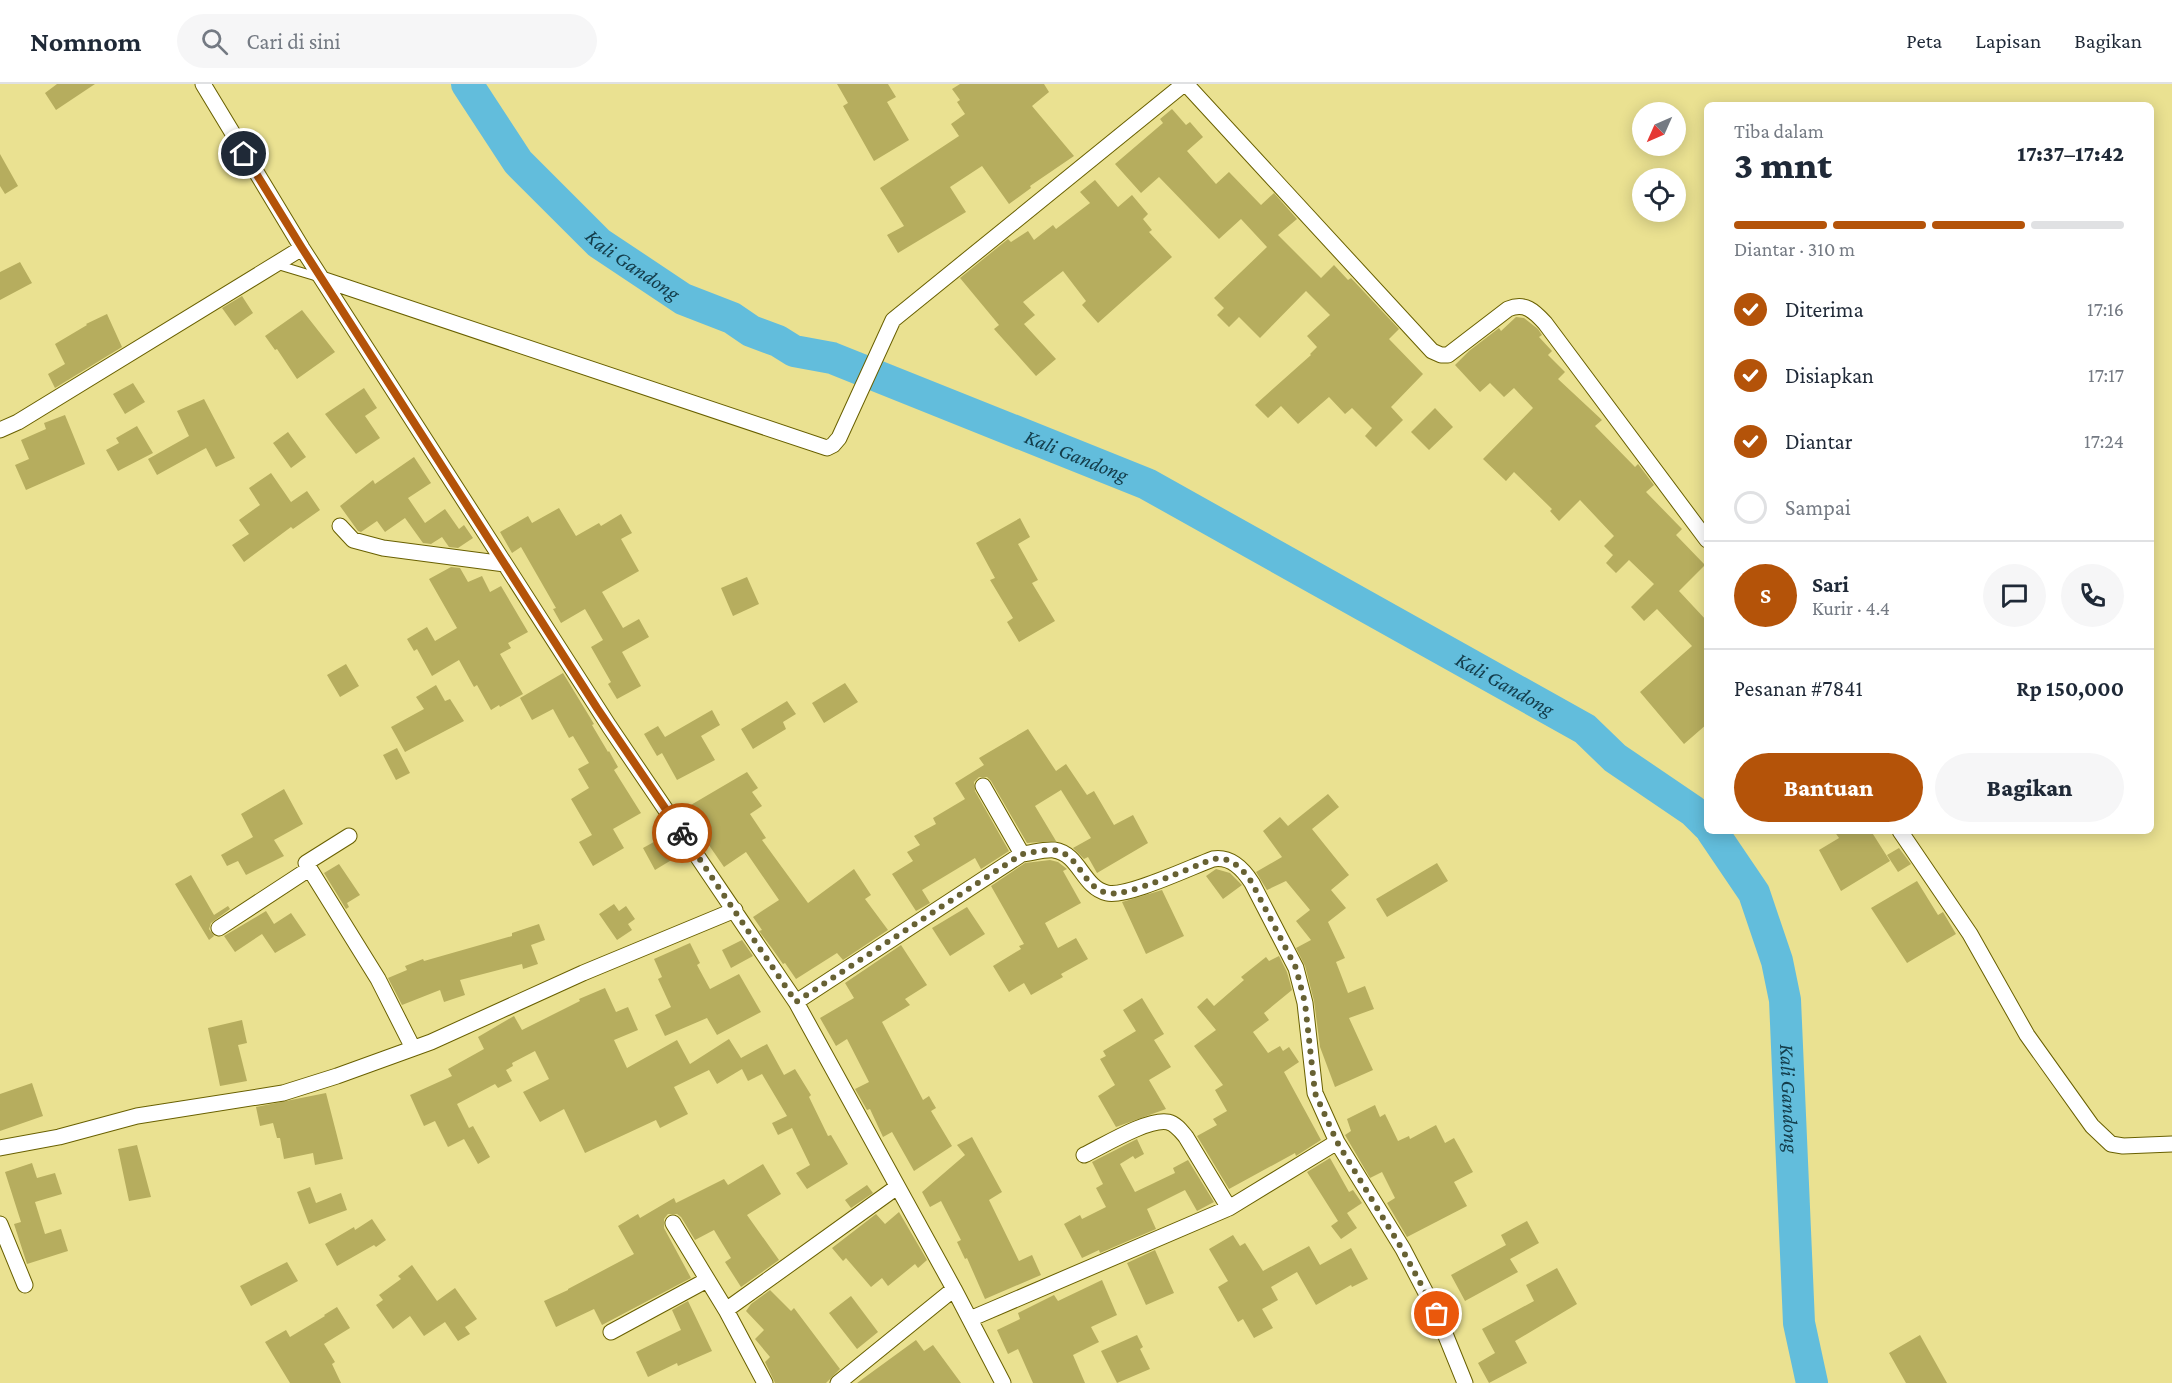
<!DOCTYPE html>
<html lang="id">
<head>
<meta charset="utf-8">
<style>
	body { margin:0; font-family:"Crimson Pro",serif; background:#f6f6f7; color:#1f2937; height:100vh; display:flex; flex-direction:column; font-size:22px; white-space:nowrap }
	* { box-sizing:border-box; margin:0 }
	p { font-size:20px; color:#747a83 }
	.icon { flex:none; width:33px; height:33px; fill:none; stroke:currentColor; stroke-width:2; stroke-linecap:round; stroke-linejoin:round }
	.map { position:relative; flex:1; overflow:hidden }
	.details { position:absolute; left:1704px; top:18px; width:450px; height:732px; display:flex; flex-direction:column; background:#fff; border-radius:9px; box-shadow:0 3px 15px #0003 }
	.details>* { flex:none }
	.needle { width:39px; rotate:225deg }
	.fabs { position:absolute; left:1632px; top:18px; display:grid; gap:12px }
	.fabs a { display:grid; place-items:center; width:54px; height:54px; border-radius:50%; background:#fff; box-shadow:0 3px 15px #0003; font-size:30px }
	.pin { position:absolute; display:grid; place-items:center; width:51px; height:51px; color:#fff; margin:-26px; border:3px solid #fff; border-radius:50%; box-shadow:0 2px 6px #0007 }
	.courier { position:absolute; display:grid; place-items:center; width:60px; height:60px; margin:-30px; border:4px solid #b45309; border-radius:50%; background:#fff; color:#222; box-shadow:0 2px 8px #0007 }
	.head em { font-style:normal; font-weight:800 }
	.head div { display:flex; flex-direction:column-reverse }
	.head { display:flex; align-items:center; justify-content:space-between; height:102px; padding:0 30px }
	h1 { font-size:39px; font-weight:800; line-height:45px }
	.bar { display:grid; grid-template-columns:repeat(4,1fr); gap:9px 6px; align-content:center; height:72px; padding:0 30px }
	.bar i { height:8px; border-radius:4px; background:#e0e1e3 }
	.bar .active { background:#b45309 }
	.bar p { grid-column:span 4 }
	.line { display:flex; align-items:center; gap:15px; padding:0 30px; border-top:2px solid #e0e1e3 }
	.line div { flex:1 }
	.round { display:grid; place-items:center; flex:none; width:63px; height:63px; border-radius:32px; background:#f6f6f7 }
	ol { padding:0 30px; list-style:none }
	li { display:flex; align-items:center; gap:18px; height:66px }
	li p { margin-inline-start:auto }
	li .icon { padding:6px; border-radius:50%; background:#b45309; color:#fff; stroke-width:4 }
	li:last-child { color:#747a83 }
	li i { width:33px; height:33px; border:3px solid #e0e1e3; border-radius:50% }
	.action { display:flex; gap:12px; margin-top:auto; padding:12px 30px }
	.action a { flex:1; height:69px; border-radius:36px; background:#b45309; color:#fff; font-size:24px; font-weight:800; line-height:69px; text-align:center }
	.action a+a { background:#f6f6f7; color:#1f2937 }
	header { display:flex; align-items:center; gap:36px; box-sizing:border-box; height:84px; padding:0 30px; background:#fff; border-bottom:2px solid #e0e1e3 }
	header strong { font-size:28px }
	nav { display:flex; gap:33px; margin-inline-start:auto; font-size:21px }
	.search { width:420px; height:54px; background:#f6f6f7; display:flex; align-items:center; gap:15px; box-sizing:border-box; padding:0 21px; border-radius:33px; color:#747a83; font-size:22px }
	.map>svg:first-child { display:block }
	.lines { fill:none; stroke-linecap:round; stroke-linejoin:round }
	.river { stroke:#62bddc; stroke-width:32 }
	.building { fill:#b6ad5e }
	.service-casing { stroke:#696001; stroke-width:10 }
	.minor-casing { stroke:#696001; stroke-width:17 }
	.service { stroke:#fff; stroke-width:8 }
	.minor { stroke:#fff; stroke-width:15 }
	.done { stroke:#676133; stroke-width:6; stroke-dasharray:0 10.8 }
	.route { stroke:#b45309; stroke-width:8 }
	.labels { text-anchor:middle; dominant-baseline:central; stroke-width:4.5; stroke-linejoin:round; paint-order:stroke }
	.water-label { font-size:21px; font-style:italic; fill:#133c4a; stroke:#eae191 }
</style>
</head>
<body>
<header>
<strong>Nomnom</strong>
<div class="search"><svg class="icon" aria-label="search" viewBox="0 0 24 24"><circle cx="10" cy="10" r="6"/><path d="M15 15l6 6"/></svg>Cari di sini</div>
<nav><a>Peta</a><a>Lapisan</a><a>Bagikan</a></nav>
</header>
<div class="map">
<svg width="2172" height="1299" viewBox="0 0 2172 1299">
	<rect width="100%" height="100%" fill="#eae191"/>
	<g class="lines">
		<g class="river">
			<path id="s1" d="M467 0 518 78 599 159 683 215 732 234 751 247 778 257 794 267 832 274 1147 400 1585 645 1615 674 1693 727 1707 741"/>
			<path id="s2" d="M1712 747 1754 809 1777 877 1785 916 1799 1239 1812 1299"/>
		</g>
	</g>
	<path class="building" d="M57 0H95L56 26 45 9Z
		M837 0H888L896 13 887 18 909 56 874 77 843 22 848 19Z
		M960 0H1044L1049 8 1032 22 1074 72 1030 102 1031 104 1009 120 982 82 950 103 966 128 898 169 887 151 904 142 880 104 959 52 951 40 965 30 957 18 960 16 952 5Z
		M1172 25 1186 41 1190 38 1203 53 1187 67 1216 100 1229 88 1261 121 1274 109 1297 135 1278 151 1321 194 1334 181 1348 196 1351 194 1399 245 1389 255 1423 290 1391 323 1403 336 1376 363 1365 352 1372 344 1352 324 1345 330 1329 313 1298 340 1281 322 1268 334 1255 321 1311 271 1310 270 1317 263 1307 252 1330 231 1306 207 1260 254 1239 233 1229 243 1217 231 1224 224 1214 214 1267 163 1241 135 1219 155 1159 93 1141 109 1115 80 1163 39 1160 35Z
		M0 70 18 102 5 110 0 102Z
		M1095 96 1118 123 1132 111 1148 130 1143 135 1152 146 1149 148 1172 173 1098 239 1082 221 1086 217 1063 187 1023 218 1035 231 1024 240 1056 275 1036 292 994 245 999 241 960 194 1008 155 1011 158 1028 147 1034 156 1053 141 1056 145 1090 119 1080 108Z
		M20 178 32 199 0 216V188Z
		M242 212 253 229 235 242 222 224Z
		M302 226 335 268 297 295 277 265 275 266 265 252Z
		M107 230 122 263 55 304 48 290 65 280 55 260 87 241 86 240Z
		M1516 233 1524 234 1538 245 1542 251 1539 253 1552 267 1548 271 1565 288 1558 295 1602 336 1595 342 1635 383 1638 380 1654 401 1646 408 1682 445 1676 451 1705 481 1679 507 1707 537V640L1684 660 1640 608 1692 562 1657 525 1644 537 1631 523 1654 500 1629 476 1616 489 1606 479 1613 471 1604 462 1614 452 1580 416 1559 437 1550 427 1552 425 1514 388 1506 397 1483 375 1533 324 1514 304 1504 313 1490 299 1480 308 1455 281 1469 267 1499 244 1501 247Z
		M133 299 145 318 125 330 113 310Z
		M364 304 377 324 365 332 380 354 356 370 325 330Z
		M204 315 235 374 216 383 206 364 157 391 148 375 189 352 177 327Z
		M1435 324 1453 343 1429 366 1411 348Z
		M65 331 85 380 26 406 15 381 29 375 21 356 46 345 44 339Z
		M137 342 153 369 118 387 106 366 119 359 116 354Z
		M288 348 306 373 291 384 273 359Z
		M414 373 431 399 408 414 425 439 445 425 459 445 464 441 473 454 458 464 449 463 442 453 431 460 423 459 405 434 385 448 377 437 361 448 358 447 340 422 373 396 375 400Z
		M271 389 291 418 307 407 320 426 293 445 291 443 244 478 232 461 249 450 239 436 260 421 249 404Z
		M559 424 576 452 599 439 601 442 621 430 632 449 621 455 639 487 602 508 623 544 639 535 649 553 622 568 641 602 617 615 608 600 611 598 591 563 603 556 585 525 561 539 553 525 556 524 521 463 512 469 500 448 528 432 532 439Z
		M1020 434 1030 453 1018 460 1038 496 1032 499 1055 537 1019 558 1007 538 1013 534 990 496 995 494 976 459Z
		M451 483 460 484 468 498 482 492 490 508 501 502 528 548 508 559 511 564 500 570 523 610 500 623 499 621 491 626 477 601 474 603 459 576 432 592 417 565 414 567 407 555 427 543 435 557 457 544 429 495Z
		M747 493 759 520 733 532 721 504Z
		M346 580 359 602 340 613 327 591Z
		M563 589 594 640 592 641 608 668 609 667 618 683 614 686 641 729 613 745 624 764 593 782 579 758 592 751 571 715 589 704 578 685 589 679 573 652 569 654 553 625 532 636 520 614Z
		M845 599 858 618 824 639 812 619Z
		M436 601 445 617 450 615 464 637 405 668 391 643 424 625 416 613Z
		M787 617 796 630 783 638 786 645 753 665 741 645Z
		M712 626 720 641 701 652 715 676 677 696 662 669 657 672 644 650 658 642 665 653Z
		M1028 645 1056 687 1066 680 1087 711 1094 707 1114 741 1133 731 1148 759 1097 789 1088 773 1084 775 1073 764 1091 754 1061 706 1035 722 1056 757 1027 759 991 697 987 693H979L974 698 975 707 1009 767 981 785 975 774 922 806 930 819 916 827 892 790 913 777 907 768 920 761 914 752 936 740 933 734 965 715 955 699 984 681 979 674Z
		M397 664 410 689 396 696 383 671Z
		M747 688 758 704 752 708 762 722 750 730 766 754 762 756 808 819 854 785 871 811 865 815 888 846 843 876 837 869 796 895 785 879 783 880 771 863 759 847 762 846 753 833 779 816 746 768 724 783 684 725Z
		M284 705 303 740 274 756 284 772 246 791 238 777 227 782 221 771 253 753 241 730Z
		M1328 710 1339 723 1312 745 1349 791 1331 806 1346 824 1328 838 1345 874 1336 878 1348 909 1365 902 1374 925 1349 934 1373 986 1335 1003 1320 963 1314 917 1305 882 1296 864 1311 856 1296 837 1310 826 1286 797 1267 806 1256 788 1282 773 1263 747 1280 733 1288 742Z
		M1834 747H1871L1890 777 1841 807 1819 766 1839 754Z
		M670 749 683 769 655 786 643 764Z
		M1899 764 1911 780 1898 788 1887 771Z
		M1050 776 1058 778 1067 785 1063 787 1081 819 1045 839 1058 864 1076 854 1088 875 1061 890 1063 893 1031 911 1024 899 1009 908 993 882 1021 865 1019 862 1024 860 991 802 1025 779Z
		M1437 779 1448 797 1387 833 1376 815Z
		M339 780 360 811 347 819 349 823 346 825 324 789Z
		M1216 785 1230 789 1242 801 1223 815 1206 792Z
		M191 791 214 831 228 822 230 825 211 839 209 845 214 852 209 856 175 800Z
		M1917 797 1938 831 1943 828 1956 850 1907 879 1871 824Z
		M1162 806 1184 852 1146 870 1122 818Z
		M614 820 619 827 626 822 635 835 628 840 632 846 617 856 599 830Z
		M967 823 985 850 950 872 932 844Z
		M266 827 274 840 291 829 306 851 275 869 262 850 235 868 224 852Z
		M539 840 545 856 531 861 538 880 523 885 522 880 460 896 465 911 444 918 440 906 402 921 388 894 407 886 405 882 423 875 424 877 512 852V849Z
		M742 856 753 872 731 884 722 866Z
		M690 859 700 879 697 881 710 905 739 890 761 928 717 951 707 934 665 952 655 931 671 923 658 895 662 893 654 875Z
		M901 861 927 901 905 915 910 921 882 938 923 1016 929 1012 936 1024 931 1027 952 1062 914 1087 892 1048 883 1053 870 1025 867 1026 855 1005 869 998 847 955 836 962 820 934 854 914 845 899Z
		M1279 872 1287 888 1292 906 1264 929 1269 936 1253 948 1268 969 1280 962 1283 967 1289 963 1299 978 1284 988 1321 1056 1296 1072 1295 1069 1229 1105 1197 1052 1217 1041 1213 1035 1227 1027 1215 1006 1223 1001 1194 962 1216 946 1197 923 1207 914 1214 922 1244 896 1241 893 1266 873 1269 877Z
		M605 904 616 928 628 923 638 946 614 956 627 984 677 956 690 980 729 955 741 974 767 960 784 991 795 985 811 1011 809 1013 828 1052 831 1051 848 1080 807 1105 796 1089 810 1081 792 1044 778 1051 772 1039 787 1032 762 990 748 997 742 985 717 1000 709 986 674 1003 688 1030 660 1044 656 1036 585 1069 564 1025 540 1038 523 1008 549 995 535 967 512 979 513 982 506 986 512 997 498 1004 495 1000 457 1020 469 1044 473 1042 490 1073 478 1080 464 1055 448 1063 435 1037 424 1042 410 1011 452 992 448 985 484 965 478 953 514 932 522 946 580 917 579 915Z
		M1142 914 1164 950 1154 956 1171 983 1149 996 1166 1025 1116 1043 1098 1012 1115 1001 1100 975 1106 972 1103 967 1136 947 1123 926Z
		M242 936 247 959 238 961 247 997 220 1002 208 944Z
		M32 999 43 1032 0 1047V1010Z
		M326 1009 343 1075 315 1081 313 1069 284 1075 280 1054H277L273 1039 260 1042 256 1023Z
		M1375 1021 1380 1033 1385 1030 1398 1057 1409 1052 1410 1055 1436 1041 1445 1059 1454 1054 1473 1088 1454 1098 1467 1122 1407 1153 1387 1119 1395 1114 1382 1088 1370 1094 1345 1051 1351 1047 1347 1035Z
		M972 1053 1002 1108 989 1116 1019 1177 1032 1171 1041 1191 985 1215 967 1174 965 1175 957 1158 961 1156 941 1117 930 1123 922 1108 965 1071 957 1061Z
		M1137 1055 1144 1070 1135 1075 1133 1072 1120 1080 1135 1108 1175 1089 1173 1084 1188 1076 1214 1118 1197 1127 1185 1106 1147 1125 1156 1145 1100 1169 1099 1166 1082 1174 1064 1140 1080 1131 1082 1135 1106 1123 1096 1104 1103 1100 1092 1078Z
		M137 1061 151 1113 129 1117 118 1065Z
		M1330 1074 1349 1108 1353 1106 1362 1119 1347 1129 1357 1144 1341 1155 1331 1142 1338 1137 1307 1088Z
		M32 1079 37 1094 55 1089 62 1110 35 1118 45 1150 61 1145 68 1167 27 1180 14 1140 21 1138 5 1088Z
		M763 1080 781 1110 747 1131 779 1176 741 1203 725 1178 731 1174 714 1146 695 1156 681 1133 677 1130H668L664 1135V1144L691 1194 602 1241 594 1225 556 1243 544 1217 568 1206V1205L634 1170 618 1142 638 1130 640 1134 674 1114 676 1119 724 1095 728 1101Z
		M867 1101 873 1109 851 1124 845 1116Z
		M310 1103 316 1119 341 1109 347 1126 309 1140 297 1108Z
		M899 1128 927 1176 918 1184 915 1180 888 1202 882 1194 871 1203 846 1174 843 1177 832 1164 876 1130 885 1140Z
		M372 1135 386 1156 376 1163 374 1161 337 1182 325 1160 354 1143 355 1146Z
		M1527 1137 1539 1159 1510 1175 1518 1188 1465 1217 1451 1191 1506 1161 1501 1151Z
		M1233 1151 1240 1162 1245 1159 1263 1187 1309 1162 1320 1181 1351 1164 1368 1195 1352 1203 1351 1201 1316 1221 1297 1188 1271 1203 1278 1216 1262 1225 1273 1244 1254 1254 1243 1235 1238 1238 1218 1203 1228 1197 1209 1165Z
		M1155 1166 1174 1209 1146 1221 1127 1179Z
		M287 1178 298 1197 251 1222 240 1202Z
		M412 1181 437 1217 455 1204 477 1235 465 1243 470 1250 458 1257 445 1238 424 1252 410 1232 393 1245 376 1221 383 1216 379 1211 401 1195 398 1192Z
		M1557 1184 1577 1220 1515 1257 1527 1279 1489 1299 1478 1279 1495 1269 1482 1245 1534 1217 1526 1201Z
		M1102 1196 1117 1231 1091 1243 1099 1258 1073 1271 1085 1299H1033L1018 1265 1008 1270 997 1246 1020 1235 1018 1229 1054 1211 1058 1217Z
		M770 1206 791 1227 794 1224 840 1285 826 1299H775L765 1278 770 1273 755 1255 764 1246 746 1227 751 1220Z
		M851 1212 878 1248 857 1265 829 1229Z
		M688 1217 712 1267 678 1282 677 1279 648 1293 636 1268 681 1246 672 1226Z
		M337 1223 350 1244 324 1260 335 1278 332 1280 341 1299H290L265 1258 286 1246 290 1253 325 1232 324 1231Z
		M1137 1251 1143 1263 1140 1265 1150 1285 1117 1299 1101 1267Z
		M1920 1251 1947 1299H1906L1889 1269Z
		M916 1256 924 1267 933 1261 961 1299H857Z"/>
	<g class="lines">
		<g class="service-casing">
			<path id="service" d="M278 181 318 193"/>
		</g>
		<g class="minor-casing">
			<path id="minor" d="M203 0 302 164 609 642 796 918 954 1205 1003 1299
				M1186 0 1432 267 1441 271H1448L1508 225C1525 218 1534 227 1545 239L1707 456
				M322 195 827 364 833 361 839 354 893 236 1184 0
				M0 346 18 338 302 164
				M340 442 353 456 383 464 505 480
				M983 702 1022 770
				M1900 747 1970 850 2027 951 2092 1042 2111 1060 2123 1062 2172 1060
				M349 752 306 779 378 895 413 964
				M219 844 309 785
				M796 918 1022 770C1032 769 1044 765 1054 766 1080 770 1082 803 1107 809 1126 814 1191 783 1213 775 1231 772 1243 785 1252 799L1296 884 1305 919 1315 1009 1337 1058 1403 1165 1437 1230 1465 1299
				M0 1064 59 1053 137 1032 283 1009 337 992 431 958 583 889 735 826
				M1084 1071C1103 1062 1148 1034 1168 1038 1176 1040 1181 1047 1186 1053L1229 1124
				M673 1139 726 1226 765 1299
				M0 1140 25 1201
				M726 1226 897 1103
				M970 1235 1229 1124 1337 1058
				M611 1248 707 1196
				M838 1299 954 1205"/>
		</g>
		<use href="#service" class="service"/>
		<use href="#minor" class="minor"/>
	</g>
	<g class="lines">
		<path class="done" d="M682 749 796 918 1022 770C1032 769 1044 765 1054 766 1080 770 1082 803 1107 809 1126 814 1191 783 1213 775 1231 772 1243 785 1252 799L1296 884 1305 919 1315 1009 1337 1058 1402 1165 1437 1230"/>
		<path class="route" d="M244 70 302 164 597 624 682 749"/>
	</g>
	<g class="labels">
		<g class="water-label">
			<text stroke="none"><textPath href="#s1" startOffset="248">Kali Gandong</textPath></text>
			<text stroke="none"><textPath href="#s1" startOffset="734">Kali Gandong</textPath></text>
			<text stroke="none"><textPath href="#s1" startOffset="1220">Kali Gandong</textPath></text>
			<text stroke="none"><textPath href="#s2" startOffset="285">Kali Gandong</textPath></text>
		</g>
	</g>
</svg>
<div class="fabs">
<a><svg class="needle" viewBox="-14 -14 28 28"><path d="M0-13l5 13h-10z" fill="#e53935"/><path d="M0 13l5-13h-10z" fill="#747a83"/></svg></a>
<a><svg class="icon" aria-label="locate" viewBox="0 0 24 24"><circle cx="12" cy="12" r="6"/><path d="M12 2v4M12 18v4M2 12h4M18 12h4"/></svg></a>
</div>
<div class="pin" style="left:1437px;top:1230px;background:#ea580c"><svg class="icon" aria-label="bag" viewBox="0 0 24 24"><path d="M5 8h14l-1 12H6zM9 8a3 3 0 0 1 6 0"/></svg></div>
<div class="pin" style="left:244px;top:70px;background:#1f2937"><svg class="icon" aria-label="home" viewBox="0 0 24 24"><path d="M3 11l9-7 9 7M6 9v11h12V9"/></svg></div>
<div class="courier" style="left:682px;top:749px"><svg class="icon" aria-label="bike" viewBox="0 0 24 24"><circle cx="6" cy="16" r="4"/><circle cx="18" cy="16" r="4"/><path d="M6 16l4-8h5l3 8M10 8l3 8H6M13 5h3"/></svg></div>
<section class="details">
<div class="head"><div><h1>3 mnt</h1><p>Tiba dalam</p></div><em>17:37–17:42</em></div>
<div class="bar"><i class="active"></i><i class="active"></i><i class="active"></i><i></i><p>Diantar · 310 m</p></div>
<ol>
<li><svg class="icon" aria-label="check" viewBox="0 0 24 24"><path d="M5 12l5 5 9-10"/></svg>Diterima<p>17:16</p></li>
<li><svg class="icon" aria-label="check" viewBox="0 0 24 24"><path d="M5 12l5 5 9-10"/></svg>Disiapkan<p>17:17</p></li>
<li><svg class="icon" aria-label="check" viewBox="0 0 24 24"><path d="M5 12l5 5 9-10"/></svg>Diantar<p>17:24</p></li>
<li><i></i>Sampai</li>
</ol>
<div class="line" style="height:108px"><b class="round" style="background:#b45309;color:#fff">S</b><div><b>Sari</b><p>Kurir · 4.4</p></div><a class="round"><svg class="icon" aria-label="chat" viewBox="0 0 24 24"><path d="M4 5h16v11H9l-5 4z"/></svg></a><a class="round"><svg class="icon" aria-label="phone" viewBox="0 0 24 24"><path d="M5 4h4l2 5-3 2q2 4 5 5l2-3 5 2v4C11 20 4 13 5 4z"/></svg></a></div>
<div class="line" style="height:78px"><div>Pesanan #7841</div><b>Rp 150,000</b></div>
<div class="action"><a>Bantuan</a><a>Bagikan</a></div>
</section>
</div>
</body>
</html>
